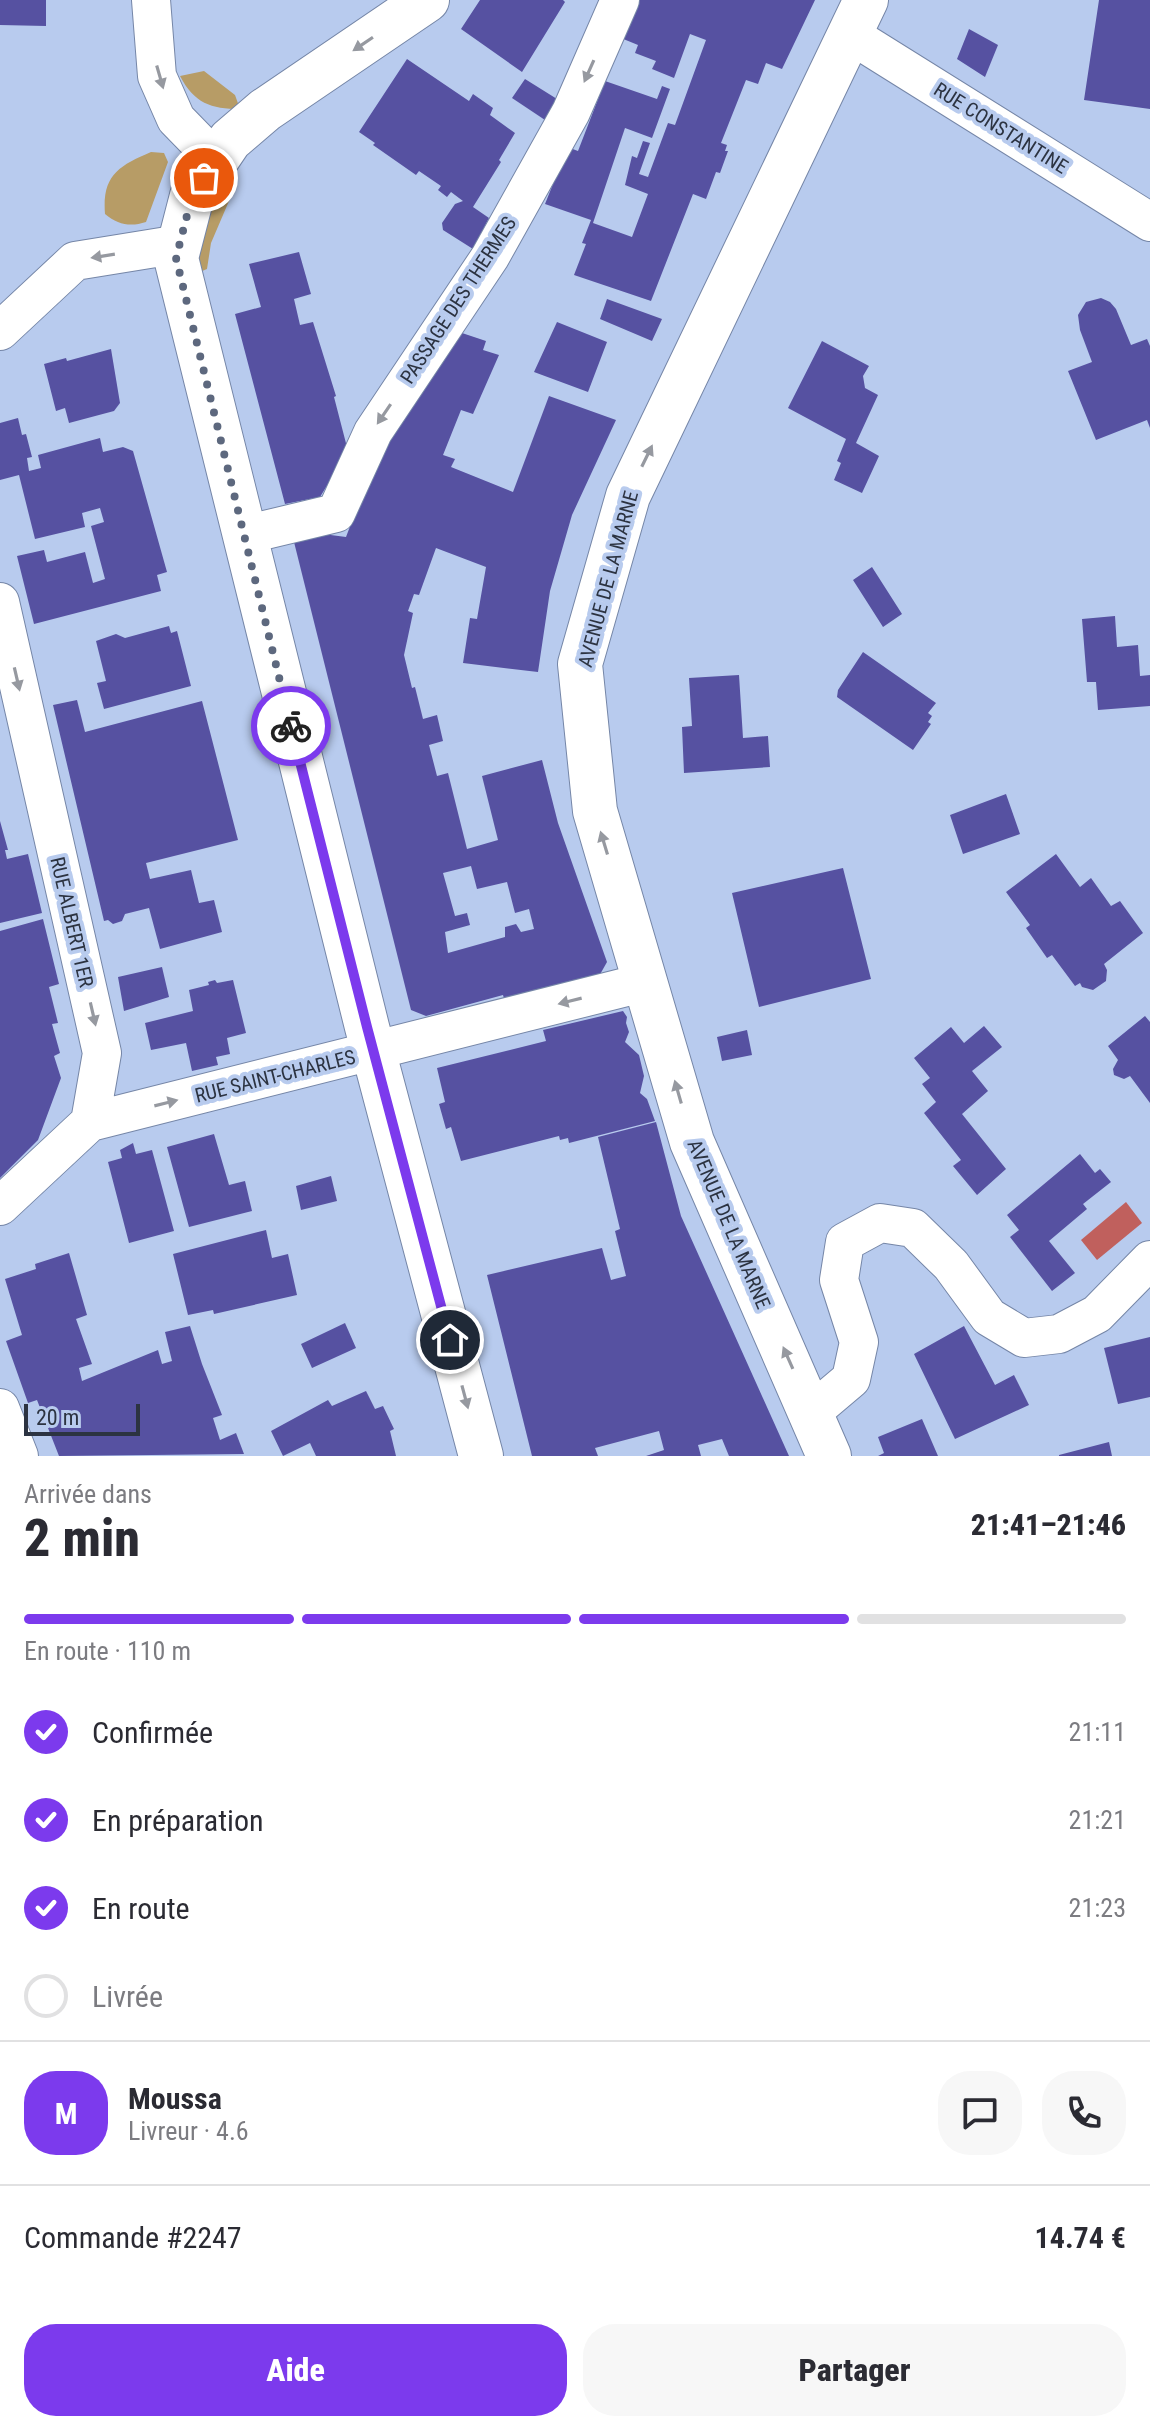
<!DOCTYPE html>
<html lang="fr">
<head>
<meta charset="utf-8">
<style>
	body { margin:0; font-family:"Roboto Condensed",sans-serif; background:#f7f7f7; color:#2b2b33; height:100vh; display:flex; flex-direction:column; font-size:30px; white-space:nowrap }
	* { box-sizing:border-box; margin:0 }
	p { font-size:26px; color:#7c7c81 }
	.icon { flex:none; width:44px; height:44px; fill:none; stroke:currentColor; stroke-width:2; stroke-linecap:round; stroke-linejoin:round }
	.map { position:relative; height:1456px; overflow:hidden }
	.details { display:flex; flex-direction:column; background:#fff; flex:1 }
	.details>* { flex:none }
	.scale { position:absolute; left:24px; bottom:20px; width:116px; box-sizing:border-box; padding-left:8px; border:4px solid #2c3341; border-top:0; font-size:22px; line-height:28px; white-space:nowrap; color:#2c3341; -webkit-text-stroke:6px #b8cbee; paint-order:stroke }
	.pin { position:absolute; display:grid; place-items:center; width:68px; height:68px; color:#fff; margin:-34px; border:4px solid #fff; border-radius:50%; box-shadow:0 2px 8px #0007 }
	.courier { position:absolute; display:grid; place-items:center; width:80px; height:80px; margin:-40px; border:6px solid #7c3aed; border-radius:50%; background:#fff; color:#222; box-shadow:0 2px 10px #0007 }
	.summary em { font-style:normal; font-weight:800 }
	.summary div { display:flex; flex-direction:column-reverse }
	.summary { display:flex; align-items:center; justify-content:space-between; height:136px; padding:0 24px }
	h1 { font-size:52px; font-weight:800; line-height:60px }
	.bar { display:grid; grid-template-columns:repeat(4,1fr); gap:12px 8px; align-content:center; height:96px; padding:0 24px }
	.bar i { height:10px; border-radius:6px; background:#e1e1e2 }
	.bar .on { background:#7c3aed }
	.bar p { grid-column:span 4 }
	.line { display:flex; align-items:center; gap:20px; padding:0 24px; border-top:2px solid #e1e1e2 }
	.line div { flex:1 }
	.round { display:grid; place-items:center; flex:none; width:84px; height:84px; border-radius:32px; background:#f7f7f7 }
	ol { padding:0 24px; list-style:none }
	li { display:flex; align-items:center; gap:24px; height:88px }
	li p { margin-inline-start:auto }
	li .icon { padding:8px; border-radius:50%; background:#7c3aed; color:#fff; stroke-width:4 }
	li:last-child { color:#7c7c81 }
	li i { width:44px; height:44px; border:4px solid #e1e1e2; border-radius:50% }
	.primary-button { display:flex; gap:16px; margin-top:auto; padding:16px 24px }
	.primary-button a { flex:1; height:92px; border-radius:32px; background:#7c3aed; color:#fff; font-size:32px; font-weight:800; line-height:92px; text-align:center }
	.primary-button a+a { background:#f7f7f7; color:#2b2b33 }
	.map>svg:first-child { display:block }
	.green { fill:#b79c66 }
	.water { fill:#c0605d }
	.building { fill:#5651a1; fill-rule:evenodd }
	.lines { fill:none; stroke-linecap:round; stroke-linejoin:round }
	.minor-casing { stroke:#7586a7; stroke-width:40 }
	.major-casing { stroke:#7586a7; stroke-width:46 }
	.minor { stroke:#fff; stroke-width:38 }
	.major { stroke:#fff; stroke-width:44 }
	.oneway { fill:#9699a0 }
	.done { stroke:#5d687e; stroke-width:8; stroke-dasharray:0 14.4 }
	.route { stroke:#7c3aed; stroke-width:10 }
	.labels { text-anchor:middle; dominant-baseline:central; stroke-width:8; stroke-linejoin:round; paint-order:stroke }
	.street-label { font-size:20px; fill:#2c3341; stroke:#b8cbee }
</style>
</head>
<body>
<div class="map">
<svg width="1150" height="1456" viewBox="0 0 1150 1456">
	<rect width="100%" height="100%" fill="#b8cbee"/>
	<path class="green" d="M204 71 235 95 240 109C211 109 194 103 180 76Z
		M151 152 164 153 168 162 146 222C131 227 118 225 105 214 102 176 118 166 151 152Z
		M229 171 232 194 211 243 207 269 195 274 200 229Z"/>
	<path class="water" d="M1126 1202 1142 1223 1097 1260 1081 1240Z"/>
	<path class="building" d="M0 0H46V26L0 25Z
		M480 0H563L565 2 522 72 461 29Z
		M636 0H815L782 69 766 63 758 84 746 80 721 143 727 145 725 151H728L720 173 716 172 706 199 693 194 651 301 574 275 586 244 582 243 591 220 545 204 559 169V144L578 151 605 81 657 99 662 86 670 89 652 138 625 128 593 223 632 237 648 194 625 185 632 156 637 158 643 141 650 143 639 174 648 177 668 123 675 125 706 40 690 34 674 78 652 69 656 61 635 53 638 45 616 36Z
		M1099 0H1150V109L1084 100Z
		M969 29 998 45 985 77 957 59Z
		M407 59 469 101 473 94 493 108 490 115 515 133 499 160 501 162 473 207 489 218 473 249 443 230 442 223 455 204 463 201 451 192 447 197 438 190 441 186 419 171 416 175 373 145 375 143 359 132Z
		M525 79 557 99 545 120 512 98Z
		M299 252 311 294 294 299 300 325 313 322 336 396 334 397 348 451 320 497 285 504 235 314 261 307 249 264Z
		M1101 298 1110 302 1116 309 1131 345 1147 339 1150 346V428L1147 420 1096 440 1068 371 1092 362 1080 330 1078 315 1086 302Z
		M607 299 662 319 652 341 600 319Z
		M557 322 607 342 588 392 534 372Z
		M453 330 486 341 483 350 499 355 473 414 461 410 443 455 455 459 451 467 513 492 549 396 616 420 572 515 550 591 538 672 463 663 470 618 477 619 486 567 436 548 419 595 414 594 408 611 413 613 404 655 412 688 415 687 423 719 437 715 443 741 429 745 437 776 448 773 467 849 498 840 482 776 542 760 558 823 607 962 598 978 505 1002 503 995 426 1016 411 1010 294 542 323 534 346 537 383 440ZM471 866 477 889 507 882 515 913 529 909 534 929 521 932 516 924 505 927V937L448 953 445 932 470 925 467 913 455 916 443 873Z
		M822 341 869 366 863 376 865 388 878 395 856 443 879 456 862 493 834 480 841 463 837 461 846 439 788 408Z
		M111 349 120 403 114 411 69 423 65 408 56 411 44 364 66 358 67 361Z
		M18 418 22 435 26 434 32 457 27 458 29 471 41 468 38 455 100 438 103 452 123 447 133 451 167 572 157 575 161 591 34 624 17 556 44 550 47 562 85 552 93 583 105 579 91 526 104 522 100 508 82 513 85 527 35 539 19 475 0 480V423Z
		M872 567 902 614 883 627 853 580Z
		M1115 616 1117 647 1138 645 1140 676 1150 675V706L1098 710 1096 682H1087L1082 619Z
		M169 626 171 633 177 631 191 686 104 709 97 683 106 681 96 641 116 634 125 638Z
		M863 652 936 703 928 713 932 716 928 722 931 724 913 750 837 697 838 690Z
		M739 675 743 738 768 736 770 767 684 773 682 727 692 726 689 678Z
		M77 700 85 732 202 701 238 840 146 863 150 879 191 870 199 903 214 900 222 932 160 949 149 908 125 914 122 921 113 924 108 920 104 921 53 705Z
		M1006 794 1020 834 963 854 950 815Z
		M0 821 8 850H5L7 859 28 854 42 913 0 923Z
		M1056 854 1080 887 1091 878 1111 906 1120 901 1143 933 1104 964 1107 970 1106 981 1093 990 1082 987 1080 983 1075 986 1052 955 1047 958 1026 928 1030 925 1006 892Z
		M843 868 871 979 759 1007 732 893Z
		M43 919 59 984 49 987 58 1023 52 1024 60 1053 54 1056 61 1078 38 1140 0 1178V931Z
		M162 967 169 997 124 1011 118 977Z
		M215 980 217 983 233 980 246 1033 227 1038 230 1054 216 1057 218 1065 192 1071 186 1043 151 1050 145 1023 193 1011 189 990 209 985 208 982Z
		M623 1011 627 1017 626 1023 629 1032 625 1042 639 1055 644 1076 640 1093 647 1099 655 1121 569 1143 568 1138 560 1140 559 1136 461 1161 451 1127 446 1129 439 1104 445 1102 437 1068 546 1041 543 1030Z
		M1145 1016 1150 1022V1103L1130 1076 1124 1079 1114 1075 1113 1069 1118 1060 1108 1046Z
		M984 1026 1002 1047 972 1071 988 1091 962 1114 1006 1169 977 1195 953 1166 961 1160 924 1113 936 1102 922 1084 930 1078 914 1058 951 1027 964 1043Z
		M747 1030 752 1055 722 1061 717 1037Z
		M656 1122 681 1216 789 1456H729L722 1439 698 1445 701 1456H646L664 1450 659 1431 595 1448 598 1456H532L487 1275 602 1248 611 1280 626 1276 615 1231 620 1229 598 1137Z
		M214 1134 229 1185 245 1181 252 1211 189 1227 167 1147Z
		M133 1143 136 1154 152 1150 174 1231 129 1243 108 1162 122 1158 120 1150Z
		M1080 1154 1095 1173 1100 1169 1111 1182 1083 1204 1087 1209 1049 1241 1075 1273 1052 1291 1010 1237 1019 1230 1007 1215Z
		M331 1176 337 1201 301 1210 296 1186Z
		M266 1230 272 1258 288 1254 297 1295 214 1314 213 1310 188 1315 173 1254Z
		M69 1253 87 1315 76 1319 92 1364 79 1368 82 1381 158 1350 162 1364 172 1361 165 1332 190 1326 202 1364 222 1415 213 1418 220 1440 236 1433 244 1454 59 1456 37 1400 28 1403 6 1341 22 1335 5 1279 36 1269 35 1264Z
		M345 1323 356 1348 312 1368 301 1344Z
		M964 1326 995 1385 1014 1375 1029 1405 955 1439 914 1354Z
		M1150 1337V1397L1118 1404 1104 1348Z
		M366 1391 375 1409 383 1406 394 1429 390 1431 396 1456H316L310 1443 283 1456 271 1431 328 1400 332 1406Z
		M922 1419 938 1456H878L884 1453 878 1437Z
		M1109 1442 1112 1456H1059V1455Z"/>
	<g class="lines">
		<g class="minor-casing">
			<path id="minor" d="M151 0 157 76 176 119 216 160
				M851 35 1150 222
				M0 331 75 261 180 244
				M244 535 336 513 373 432 490 257 571 112 620 0
				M0 602 102 1053 90 1122 0 1206
				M90 1122 646 982
				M0 1408 19 1456
				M812 1412 851 1379 859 1342 839 1280 845 1242 880 1223 913 1228 951 1265 989 1317 1024 1338 1059 1334 1097 1314 1150 1260"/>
		</g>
		<g class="major-casing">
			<path id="major" d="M427 0 265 110 230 140 192 196 176 258 367 1027 481 1456
				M829 1456 692 1142 595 811 580 664 628 496 866 0"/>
		</g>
		<use href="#minor" class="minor"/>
		<use href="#major" class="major"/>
	</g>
	<defs><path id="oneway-solid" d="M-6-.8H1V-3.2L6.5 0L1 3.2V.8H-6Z" transform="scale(2)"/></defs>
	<g class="oneway">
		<use href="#oneway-solid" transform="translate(363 44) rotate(146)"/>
		<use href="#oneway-solid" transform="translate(589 71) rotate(114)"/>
		<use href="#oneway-solid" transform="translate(160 77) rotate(74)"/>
		<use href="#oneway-solid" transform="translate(103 256) rotate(171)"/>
		<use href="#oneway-solid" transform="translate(384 414) rotate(124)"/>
		<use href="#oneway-solid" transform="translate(647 456) rotate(-64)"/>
		<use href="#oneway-solid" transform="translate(17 679) rotate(77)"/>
		<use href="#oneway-solid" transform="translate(604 843) rotate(-107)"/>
		<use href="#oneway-solid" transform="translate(570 1001) rotate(166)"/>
		<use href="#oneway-solid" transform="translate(93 1014) rotate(77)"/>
		<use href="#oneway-solid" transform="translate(678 1092) rotate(-106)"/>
		<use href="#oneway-solid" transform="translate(166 1103) rotate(-14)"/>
		<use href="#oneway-solid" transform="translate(788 1358) rotate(-114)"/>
		<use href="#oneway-solid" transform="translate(465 1397) rotate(75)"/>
	</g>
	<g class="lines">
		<path class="done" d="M204 178 192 196 176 258 291 726"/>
		<path class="route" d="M291 726 367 1027 450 1340"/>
	</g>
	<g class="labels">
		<g class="street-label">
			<text transform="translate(1001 128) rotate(32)">RUE CONSTANTINE</text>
			<text transform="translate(458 300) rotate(-57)">PASSAGE DES THERMES</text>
			<text transform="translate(608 579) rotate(-75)">AVENUE DE LA MARNE</text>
			<text transform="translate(72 922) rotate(77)">RUE ALBERT 1ER</text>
			<text transform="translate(275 1076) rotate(-14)">RUE SAINT-CHARLES</text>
			<text transform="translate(729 1224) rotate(67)">AVENUE DE LA MARNE</text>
		</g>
	</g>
</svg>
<div class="scale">20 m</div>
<div class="pin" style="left:204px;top:178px;background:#ea580c"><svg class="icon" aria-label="bag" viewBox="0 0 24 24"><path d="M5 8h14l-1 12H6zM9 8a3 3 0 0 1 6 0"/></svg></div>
<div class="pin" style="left:450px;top:1340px;background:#1f2937"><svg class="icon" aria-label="home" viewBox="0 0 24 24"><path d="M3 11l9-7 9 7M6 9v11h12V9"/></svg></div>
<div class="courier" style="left:291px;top:726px"><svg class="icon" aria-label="bike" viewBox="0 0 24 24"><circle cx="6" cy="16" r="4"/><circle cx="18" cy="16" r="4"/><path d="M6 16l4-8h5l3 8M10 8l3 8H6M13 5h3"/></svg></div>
</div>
<section class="details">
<div class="summary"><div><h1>2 min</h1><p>Arrivée dans</p></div><em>21:41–21:46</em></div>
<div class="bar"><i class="on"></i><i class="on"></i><i class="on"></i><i></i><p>En route · 110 m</p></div>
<ol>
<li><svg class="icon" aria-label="check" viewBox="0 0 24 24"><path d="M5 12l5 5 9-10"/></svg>Confirmée<p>21:11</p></li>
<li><svg class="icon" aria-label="check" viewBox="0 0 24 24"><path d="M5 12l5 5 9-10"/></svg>En préparation<p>21:21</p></li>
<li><svg class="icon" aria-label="check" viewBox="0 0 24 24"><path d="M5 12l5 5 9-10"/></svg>En route<p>21:23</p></li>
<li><i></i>Livrée</li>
</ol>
<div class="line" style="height:144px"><b class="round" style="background:#7c3aed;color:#fff">M</b><div><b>Moussa</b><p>Livreur · 4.6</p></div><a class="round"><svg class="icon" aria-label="chat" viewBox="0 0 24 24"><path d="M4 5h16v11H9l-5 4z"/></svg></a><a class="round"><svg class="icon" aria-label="phone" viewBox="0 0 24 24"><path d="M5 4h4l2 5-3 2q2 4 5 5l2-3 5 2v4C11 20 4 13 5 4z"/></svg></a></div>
<div class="line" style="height:104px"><div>Commande #2247</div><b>14.74 €</b></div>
<div class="primary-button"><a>Aide</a><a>Partager</a></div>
</section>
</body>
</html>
